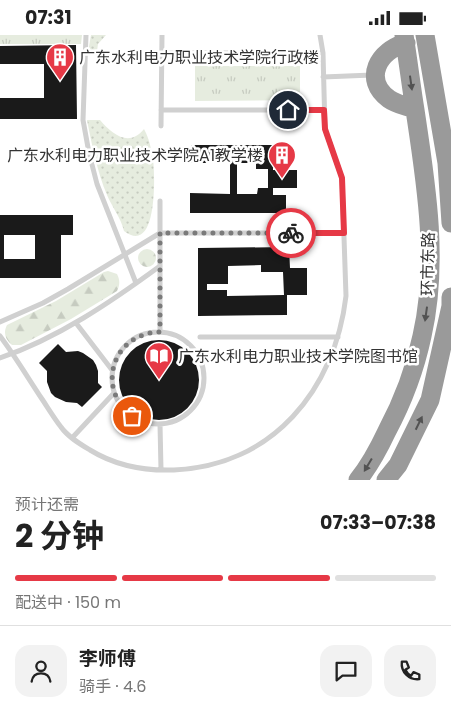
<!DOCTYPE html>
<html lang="zh">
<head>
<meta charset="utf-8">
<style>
	body { margin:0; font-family:Poppins,"Noto Sans SC",sans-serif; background:#f2f2f2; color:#222; height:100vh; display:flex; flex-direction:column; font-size:19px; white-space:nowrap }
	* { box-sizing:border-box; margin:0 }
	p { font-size:16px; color:#767676 }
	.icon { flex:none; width:28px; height:28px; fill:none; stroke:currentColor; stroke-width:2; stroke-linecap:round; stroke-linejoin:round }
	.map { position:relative; height:445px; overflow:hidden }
	.side { display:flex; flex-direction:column; background:#fff; flex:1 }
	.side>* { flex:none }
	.pin { position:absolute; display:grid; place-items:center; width:42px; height:42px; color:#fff; margin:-21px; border:2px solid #fff; border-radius:50%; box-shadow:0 1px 5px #0007 }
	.courier { position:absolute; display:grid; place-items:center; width:50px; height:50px; margin:-25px; border:4px solid #e63946; border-radius:50%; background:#fff; color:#222; box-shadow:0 1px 6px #0007 }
	.summary em { font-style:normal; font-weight:700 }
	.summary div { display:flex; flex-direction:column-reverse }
	.summary { display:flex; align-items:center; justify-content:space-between; height:85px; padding:0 15px }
	h1 { font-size:32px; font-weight:700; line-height:38px }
	.bar { display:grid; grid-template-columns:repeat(4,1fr); gap:8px 5px; align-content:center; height:60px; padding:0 15px }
	.bar i { height:6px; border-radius:4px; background:#e0e0e0 }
	.bar .on { background:#e63946 }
	.bar p { grid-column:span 4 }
	.line { display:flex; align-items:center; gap:12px; padding:0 15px; border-top:1px solid #e0e0e0 }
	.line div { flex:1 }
	.round { display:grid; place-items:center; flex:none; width:52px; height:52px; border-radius:15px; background:#f2f2f2 }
	.status { display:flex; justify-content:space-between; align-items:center; height:35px; padding:0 25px; background:#fff; direction:ltr }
	.status svg { height:14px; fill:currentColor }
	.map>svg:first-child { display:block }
	.grass { fill:url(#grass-tufts) }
	.forest { fill:url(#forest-firs) }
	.garden { fill:url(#garden-dots) }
	.building { fill:#1a1a1a; fill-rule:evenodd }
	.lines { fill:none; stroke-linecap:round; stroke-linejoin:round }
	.lane { stroke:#d0d0d0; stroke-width:5 }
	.highway { stroke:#9a9a9a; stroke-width:19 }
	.oneway { fill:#525252 }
	.done { stroke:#7a7a7a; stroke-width:5; stroke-dasharray:0 9 }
	.route { stroke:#e63946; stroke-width:6 }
	.labels { text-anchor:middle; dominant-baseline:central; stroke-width:5; stroke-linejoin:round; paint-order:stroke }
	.poi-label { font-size:16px; fill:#333; stroke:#fff; text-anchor:start }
	.street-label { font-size:16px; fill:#333; stroke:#fff }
</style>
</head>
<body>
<div class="status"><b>07:31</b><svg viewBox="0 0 49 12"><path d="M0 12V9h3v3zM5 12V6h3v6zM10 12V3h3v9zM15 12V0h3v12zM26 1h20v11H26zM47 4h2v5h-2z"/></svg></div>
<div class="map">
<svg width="451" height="445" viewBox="0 0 451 445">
	<defs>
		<pattern id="grass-tufts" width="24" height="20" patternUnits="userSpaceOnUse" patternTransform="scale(1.25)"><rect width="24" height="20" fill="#e6ecdf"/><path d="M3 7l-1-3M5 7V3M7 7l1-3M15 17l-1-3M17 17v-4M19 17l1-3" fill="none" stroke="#c6cbc0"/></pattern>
		<pattern id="forest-firs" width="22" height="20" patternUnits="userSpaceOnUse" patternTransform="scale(1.25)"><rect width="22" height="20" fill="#e6ecdf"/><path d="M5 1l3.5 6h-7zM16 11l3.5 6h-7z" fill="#c6cbc0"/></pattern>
		<pattern id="garden-dots" width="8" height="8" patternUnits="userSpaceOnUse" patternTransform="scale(1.25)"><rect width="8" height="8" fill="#e6ecdf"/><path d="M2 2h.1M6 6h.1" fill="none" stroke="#c6cbc0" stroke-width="1.8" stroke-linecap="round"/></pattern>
	</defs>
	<rect width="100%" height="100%" fill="#fff"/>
	<path class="grass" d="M0 0H82L81 9H0Z
		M195 31H300V65L195 66Z"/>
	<path class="forest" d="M138 223a9 9 0 1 1 18 0a9 9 0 1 1-18 0Z
		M108 236 117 239C120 245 120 250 117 256L71 284 21 310H12C5 304 3 298 7 290L56 266 104 237Z"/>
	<path class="garden" d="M91 0H106L98 9 97 16 88 17Z
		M87 85H100C112 99 129 113 144 94 149 103 151 113 153 124 155 139 158 222 124 196 121 183 112 172 107 160 97 136 92 110 87 85Z"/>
	<path class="building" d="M76 10 77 84H0V63H44V29H0V11Z
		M191 110H286V127H273V135H297V153H273V160H286V178H190V158L230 159V128H191ZM237 128H256V134H268V153H258L257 159H237Z
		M0 180H73V200H61V243H0ZM4 200H35V224H4Z
		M289 212 290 233H307V260H287V280L198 281V213ZM261 230V237H283L284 260 227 261V255H207V249H228V231Z
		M119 345a40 40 0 1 1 80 0a40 40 0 1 1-80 0Z
		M58 309 66 317 78 316 83 318 93 325 96 330 98 336V348L102 352 82 372 77 368 66 367 55 362 51 358 47 347V336L39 328Z"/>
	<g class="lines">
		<path class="lane" d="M86 0 83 85 89 118 97 149 136 248
			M162 18H323
			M323 42 372 40
			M161 75H324
			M161 91 162 0
			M0 287 43 268 68 254 160 198H344
			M76 288 112 335
			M112 343a46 46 0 1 1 92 0a46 46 0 1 1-92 0Z
			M160 297V166
			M0 301C15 321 28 343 42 364 48 373 54 383 61 392 68 402 80 409 90 415 116 431 144 436 174 435 272 431 335 355 346 261L342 143 325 94 323 18 320 0
			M200 302H338
			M0 323C58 303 111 267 160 231
			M160 389 161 435
			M72 403 114 358"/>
		<path class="highway" d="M425 0 447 128 451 188
			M406 8C379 15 362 44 389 64 396 69 406 71 414 74
			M358 445C370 430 379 413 387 396 403 366 415 334 422 301 439 227 426 148 415 75 411 50 408 25 404 0
			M386 445 398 430 430 365 451 271V262"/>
	</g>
	<defs><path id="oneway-solid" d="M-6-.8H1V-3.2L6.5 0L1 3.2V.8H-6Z" transform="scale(1.25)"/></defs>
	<g class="oneway">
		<use href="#oneway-solid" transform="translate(411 48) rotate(82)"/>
		<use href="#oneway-solid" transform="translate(426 279) rotate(98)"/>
		<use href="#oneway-solid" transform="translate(419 388) rotate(-64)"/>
		<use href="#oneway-solid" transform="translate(368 430) rotate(121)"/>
	</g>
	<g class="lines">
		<path class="done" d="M132 381C95 353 113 298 160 297V198H291"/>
		<path class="route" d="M288 75H324L325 94 342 143 344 198H291"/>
	</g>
	<defs>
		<g id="building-pin" transform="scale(1.4375)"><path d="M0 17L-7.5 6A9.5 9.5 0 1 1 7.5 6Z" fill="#e63946" stroke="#fff"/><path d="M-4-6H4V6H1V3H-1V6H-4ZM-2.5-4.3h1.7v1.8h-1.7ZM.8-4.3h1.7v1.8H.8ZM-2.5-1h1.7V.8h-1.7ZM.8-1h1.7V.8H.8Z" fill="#fff"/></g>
		<g id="library-pin" transform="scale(1.4375)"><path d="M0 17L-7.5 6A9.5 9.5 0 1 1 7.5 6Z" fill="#e63946" stroke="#fff"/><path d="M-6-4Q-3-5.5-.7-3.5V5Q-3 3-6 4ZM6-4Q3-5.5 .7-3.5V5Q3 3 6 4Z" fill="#fff"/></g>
	</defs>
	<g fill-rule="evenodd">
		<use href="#building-pin" x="60" y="22"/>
		<use href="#building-pin" x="282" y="120"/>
		<use href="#library-pin" x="159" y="321"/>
	</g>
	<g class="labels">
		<g class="poi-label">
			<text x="79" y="22">广东水利电力职业技术学院行政楼</text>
			<text x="263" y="120" text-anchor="end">广东水利电力职业技术学院A1教学楼</text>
			<text x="178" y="321">广东水利电力职业技术学院图书馆</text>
		</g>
		<g class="street-label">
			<text transform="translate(428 229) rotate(-89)">环市东路</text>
		</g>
	</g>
</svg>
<div class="pin" style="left:132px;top:381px;background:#ea580c"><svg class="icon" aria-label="bag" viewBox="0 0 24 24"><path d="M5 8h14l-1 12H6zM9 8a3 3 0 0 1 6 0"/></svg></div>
<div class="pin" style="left:288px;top:75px;background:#1f2937"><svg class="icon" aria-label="home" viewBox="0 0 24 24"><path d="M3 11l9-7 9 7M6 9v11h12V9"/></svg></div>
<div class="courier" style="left:291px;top:198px"><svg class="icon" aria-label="bike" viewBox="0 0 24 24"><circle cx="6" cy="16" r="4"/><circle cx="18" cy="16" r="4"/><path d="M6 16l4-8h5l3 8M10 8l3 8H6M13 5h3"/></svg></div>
</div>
<section class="side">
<div class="summary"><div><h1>2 分钟</h1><p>预计还需</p></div><em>07:33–07:38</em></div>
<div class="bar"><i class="on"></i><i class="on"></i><i class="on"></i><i></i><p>配送中 · 150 m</p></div>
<div class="line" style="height:90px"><a class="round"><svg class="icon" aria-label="person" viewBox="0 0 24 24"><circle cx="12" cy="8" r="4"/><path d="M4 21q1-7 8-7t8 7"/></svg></a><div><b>李师傅</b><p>骑手 · 4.6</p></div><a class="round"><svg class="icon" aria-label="chat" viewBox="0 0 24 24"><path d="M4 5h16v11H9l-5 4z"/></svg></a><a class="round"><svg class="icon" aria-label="phone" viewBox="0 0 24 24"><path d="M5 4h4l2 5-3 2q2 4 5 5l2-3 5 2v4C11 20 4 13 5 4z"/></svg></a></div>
</section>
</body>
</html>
